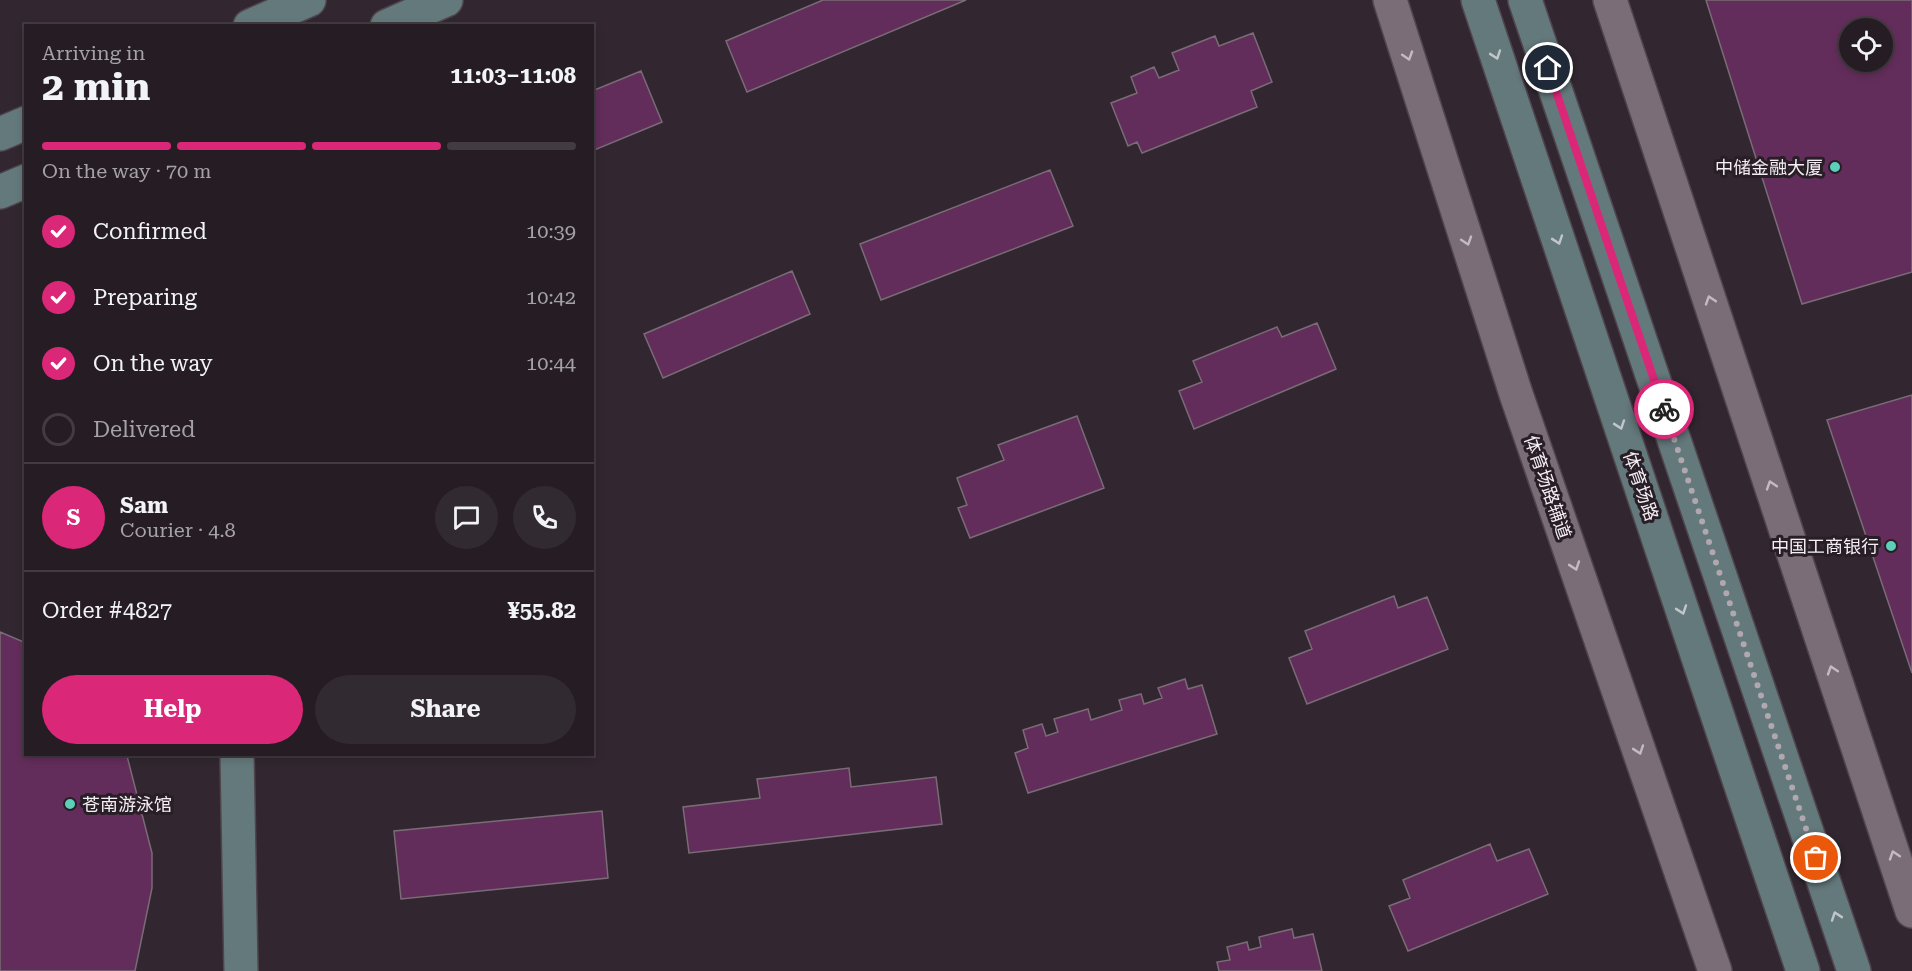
<!DOCTYPE html>
<html lang="en">
<head>
<meta charset="utf-8">
<style>
	body { margin:0; font-family:"Roboto Serif","Noto Sans SC",serif; background:#322a31; color:#f1f3f6; height:100vh; display:flex; flex-direction:column; font-size:22px; white-space:nowrap }
	* { box-sizing:border-box; margin:0 }
	p { font-size:20px; color:#a4a2a6 }
	.icon { flex:none; width:33px; height:33px; fill:none; stroke:currentColor; stroke-width:2; stroke-linecap:round; stroke-linejoin:round }
	.map { position:relative; flex:1; overflow:hidden }
	.side { position:absolute; left:24px; top:24px; width:570px; height:732px; display:flex; flex-direction:column; background:#261d24; border-radius:0px; box-shadow:0 3px 9px #0003,0 0 0 2px #423b41 }
	.side>* { flex:none }
	.tools { position:absolute; left:1839px; top:18px; display:grid; gap:12px }
	.tools a { display:grid; place-items:center; width:54px; height:54px; border-radius:50%; background:#261d24; box-shadow:0 3px 9px #0003,0 0 0 2px #423b41; font-size:30px }
	.pin { position:absolute; display:grid; place-items:center; width:51px; height:51px; color:#fff; margin:-26px; border:3px solid #fff; border-radius:50%; box-shadow:0 2px 6px #0007 }
	.courier { position:absolute; display:grid; place-items:center; width:60px; height:60px; margin:-30px; border:4px solid #db2777; border-radius:50%; background:#fff; color:#222; box-shadow:0 2px 8px #0007 }
	.overview em { font-style:normal; font-weight:700 }
	.overview div { display:flex; flex-direction:column-reverse }
	.overview { display:flex; align-items:center; justify-content:space-between; height:102px; padding:0 18px }
	h1 { font-size:39px; font-weight:700; line-height:45px }
	.bar { display:grid; grid-template-columns:repeat(4,1fr); gap:9px 6px; align-content:center; height:72px; padding:0 18px }
	.bar i { height:8px; border-radius:4px; background:#423b41 }
	.bar .selected { background:#db2777 }
	.bar p { grid-column:span 4 }
	.line { display:flex; align-items:center; gap:15px; padding:0 18px; border-top:2px solid #423b41 }
	.line div { flex:1 }
	.round { display:grid; place-items:center; flex:none; width:63px; height:63px; border-radius:32px; background:#322a31 }
	ol { padding:0 18px; list-style:none }
	li { display:flex; align-items:center; gap:18px; height:66px }
	li p { margin-inline-start:auto }
	li .icon { padding:6px; border-radius:50%; background:#db2777; color:#fff; stroke-width:4 }
	li:last-child { color:#a4a2a6 }
	li i { width:33px; height:33px; border:3px solid #423b41; border-radius:50% }
	.cta { display:flex; gap:12px; margin-top:auto; padding:12px 18px }
	.cta a { flex:1; height:69px; border-radius:36px; background:#db2777; color:#fff; font-size:24px; font-weight:700; line-height:69px; text-align:center }
	.cta a+a { background:#322a31; color:#f1f3f6 }
	.map>svg:first-child { display:block }
	.building { fill:#622d5a; stroke:#796c76; stroke-width:1.5; fill-rule:evenodd }
	.lines { fill:none; stroke-linecap:round; stroke-linejoin:round }
	.street-casing { stroke:#4f454d; stroke-width:36 }
	.secondary-casing { stroke:#4f454d; stroke-width:36 }
	.street { stroke:#7a6d77; stroke-width:33 }
	.secondary { stroke:#64797c; stroke-width:33 }
	.oneway { stroke:#c2c5ca }
	.oneway2 { stroke:#c4bac2 }
	.done { stroke:#b1a8af; stroke-width:6; stroke-dasharray:0 10.8 }
	.route { stroke:#db2777; stroke-width:8 }
	.poi-dot { fill:#5cceba; stroke:#281e26; stroke-width:2 }
	.labels { text-anchor:middle; dominant-baseline:central; stroke-width:6; stroke-linejoin:round; paint-order:stroke }
	.poi-label { font-size:18px; fill:#f5eef4; stroke:#281e26; text-anchor:end }
	.street-label { font-size:18px; fill:#f5eef4; stroke:#281e26 }
</style>
</head>
<body>
<div class="map">
<svg width="1912" height="971" viewBox="0 0 1912 971">
	<rect width="100%" height="100%" fill="#322730"/>
	<path class="building" d="M823 0H966L747 92 726 41Z
		M1706 0H1912V272L1802 304ZM1850 28H1882V62H1850Z
		M1253 33 1272 82 1251 91 1257 107 1142 153 1137 142 1128 146 1111 103 1137 93 1131 77 1154 67 1159 78 1179 70 1172 53 1215 36 1219 46Z
		M641 71 662 122 592 151V91Z
		M1050 170 1073 226 881 300 860 244Z
		M792 271 810 314 663 378 644 334Z
		M1317 323 1336 369 1194 429 1179 391 1202 382 1193 361 1277 327 1282 337Z
		M1912 395V673L1827 420Z
		M1077 416 1104 488 970 538 958 508 967 505 957 478 1004 460 998 445Z
		M1394 596 1398 608 1427 597 1448 649 1307 704 1289 658 1312 649 1305 631Z
		M0 632 26 643V754L127 756 152 853V888L135 971H0Z
		M1185 679 1188 689 1202 685 1217 734 1028 793 1015 753 1028 748 1023 730 1042 724 1046 736 1058 732 1054 719 1088 709 1091 720 1122 710 1119 700 1141 694 1144 704 1162 698 1158 688Z
		M849 768 851 787 936 777 942 824 689 853 683 807 760 798 757 779Z
		M602 811 608 878 401 899 394 831Z
		M1490 844 1497 861 1529 849 1548 894 1408 951 1389 906 1410 898 1403 880Z
		M1292 929 1294 938 1313 934 1322 971H1219L1217 962 1230 960 1227 947 1247 942 1249 950 1261 947 1259 937Z"/>
	<g class="lines">
		<g class="street-casing">
			<path id="street" d="M1390 0 1516 394 1715 971
				M1610 0 1912 911"/>
		</g>
		<g class="secondary-casing">
			<path id="secondary" d="M1478 0 1803 971
				M1525 0 1854 971
				M250 26 309 0
				M387 26 446 0
				M0 134 26 123
				M0 192 26 181
				M237 754 241 971"/>
		</g>
		<use href="#street" class="street"/>
		<use href="#secondary" class="secondary"/>
	</g>
	<defs><path id="oneway-chevron" d="M-2-3.5L2.5 0L-2 3.5" fill="none" stroke-width="1.6" stroke-linecap="round" stroke-linejoin="round" transform="scale(1.5)"/></defs>
	<g class="oneway">
		<use href="#oneway-chevron" transform="translate(1496 55) rotate(71)"/>
		<use href="#oneway-chevron" transform="translate(1558 240) rotate(71)"/>
		<use href="#oneway-chevron" transform="translate(1620 425) rotate(71)"/>
		<use href="#oneway-chevron" transform="translate(1682 610) rotate(71)"/>
		<use href="#oneway-chevron" transform="translate(1836 916) rotate(-109)"/>
	</g>
	<g class="oneway2">
		<use href="#oneway-chevron" transform="translate(1408 56) rotate(72)"/>
		<use href="#oneway-chevron" transform="translate(1467 241) rotate(72)"/>
		<use href="#oneway-chevron" transform="translate(1710 300) rotate(-108)"/>
		<use href="#oneway-chevron" transform="translate(1771 485) rotate(-108)"/>
		<use href="#oneway-chevron" transform="translate(1575 566) rotate(71)"/>
		<use href="#oneway-chevron" transform="translate(1832 670) rotate(-108)"/>
		<use href="#oneway-chevron" transform="translate(1639 750) rotate(71)"/>
		<use href="#oneway-chevron" transform="translate(1894 855) rotate(-108)"/>
	</g>
	<g class="lines">
		<path class="done" d="M1664 409 1816 858"/>
		<path class="route" d="M1548 68 1664 409"/>
	</g>
	<g class="poi-dot">
		<circle cx="1835" cy="167" r="6"/>
		<circle cx="1891" cy="546" r="6"/>
		<circle cx="70" cy="804" r="6"/>
	</g>
	<g class="labels">
		<g class="poi-label">
			<text x="1823" y="167">中储金融大厦</text>
			<text x="1879" y="546">中国工商银行</text>
			<text x="82" y="804" text-anchor="start">苍南游泳馆</text>
		</g>
		<g class="street-label">
			<text transform="translate(1641 486) rotate(71)">体育场路</text>
			<text transform="translate(1548 487) rotate(71)">体育场路辅道</text>
		</g>
	</g>
</svg>
<div class="tools">
<a><svg class="icon" aria-label="locate" viewBox="0 0 24 24"><circle cx="12" cy="12" r="6"/><path d="M12 2v4M12 18v4M2 12h4M18 12h4"/></svg></a>
</div>
<div class="pin" style="left:1816px;top:858px;background:#ea580c"><svg class="icon" aria-label="bag" viewBox="0 0 24 24"><path d="M5 8h14l-1 12H6zM9 8a3 3 0 0 1 6 0"/></svg></div>
<div class="pin" style="left:1548px;top:68px;background:#1f2937"><svg class="icon" aria-label="home" viewBox="0 0 24 24"><path d="M3 11l9-7 9 7M6 9v11h12V9"/></svg></div>
<div class="courier" style="left:1664px;top:409px"><svg class="icon" aria-label="bike" viewBox="0 0 24 24"><circle cx="6" cy="16" r="4"/><circle cx="18" cy="16" r="4"/><path d="M6 16l4-8h5l3 8M10 8l3 8H6M13 5h3"/></svg></div>
<section class="side">
<div class="overview"><div><h1>2 min</h1><p>Arriving in</p></div><em>11:03–11:08</em></div>
<div class="bar"><i class="selected"></i><i class="selected"></i><i class="selected"></i><i></i><p>On the way · 70 m</p></div>
<ol>
<li><svg class="icon" aria-label="check" viewBox="0 0 24 24"><path d="M5 12l5 5 9-10"/></svg>Confirmed<p>10:39</p></li>
<li><svg class="icon" aria-label="check" viewBox="0 0 24 24"><path d="M5 12l5 5 9-10"/></svg>Preparing<p>10:42</p></li>
<li><svg class="icon" aria-label="check" viewBox="0 0 24 24"><path d="M5 12l5 5 9-10"/></svg>On the way<p>10:44</p></li>
<li><i></i>Delivered</li>
</ol>
<div class="line" style="height:108px"><b class="round" style="background:#db2777;color:#fff">S</b><div><b>Sam</b><p>Courier · 4.8</p></div><a class="round"><svg class="icon" aria-label="chat" viewBox="0 0 24 24"><path d="M4 5h16v11H9l-5 4z"/></svg></a><a class="round"><svg class="icon" aria-label="phone" viewBox="0 0 24 24"><path d="M5 4h4l2 5-3 2q2 4 5 5l2-3 5 2v4C11 20 4 13 5 4z"/></svg></a></div>
<div class="line" style="height:78px"><div>Order #4827</div><b>¥55.82</b></div>
<div class="cta"><a>Help</a><a>Share</a></div>
</section>
</div>
</body>
</html>
